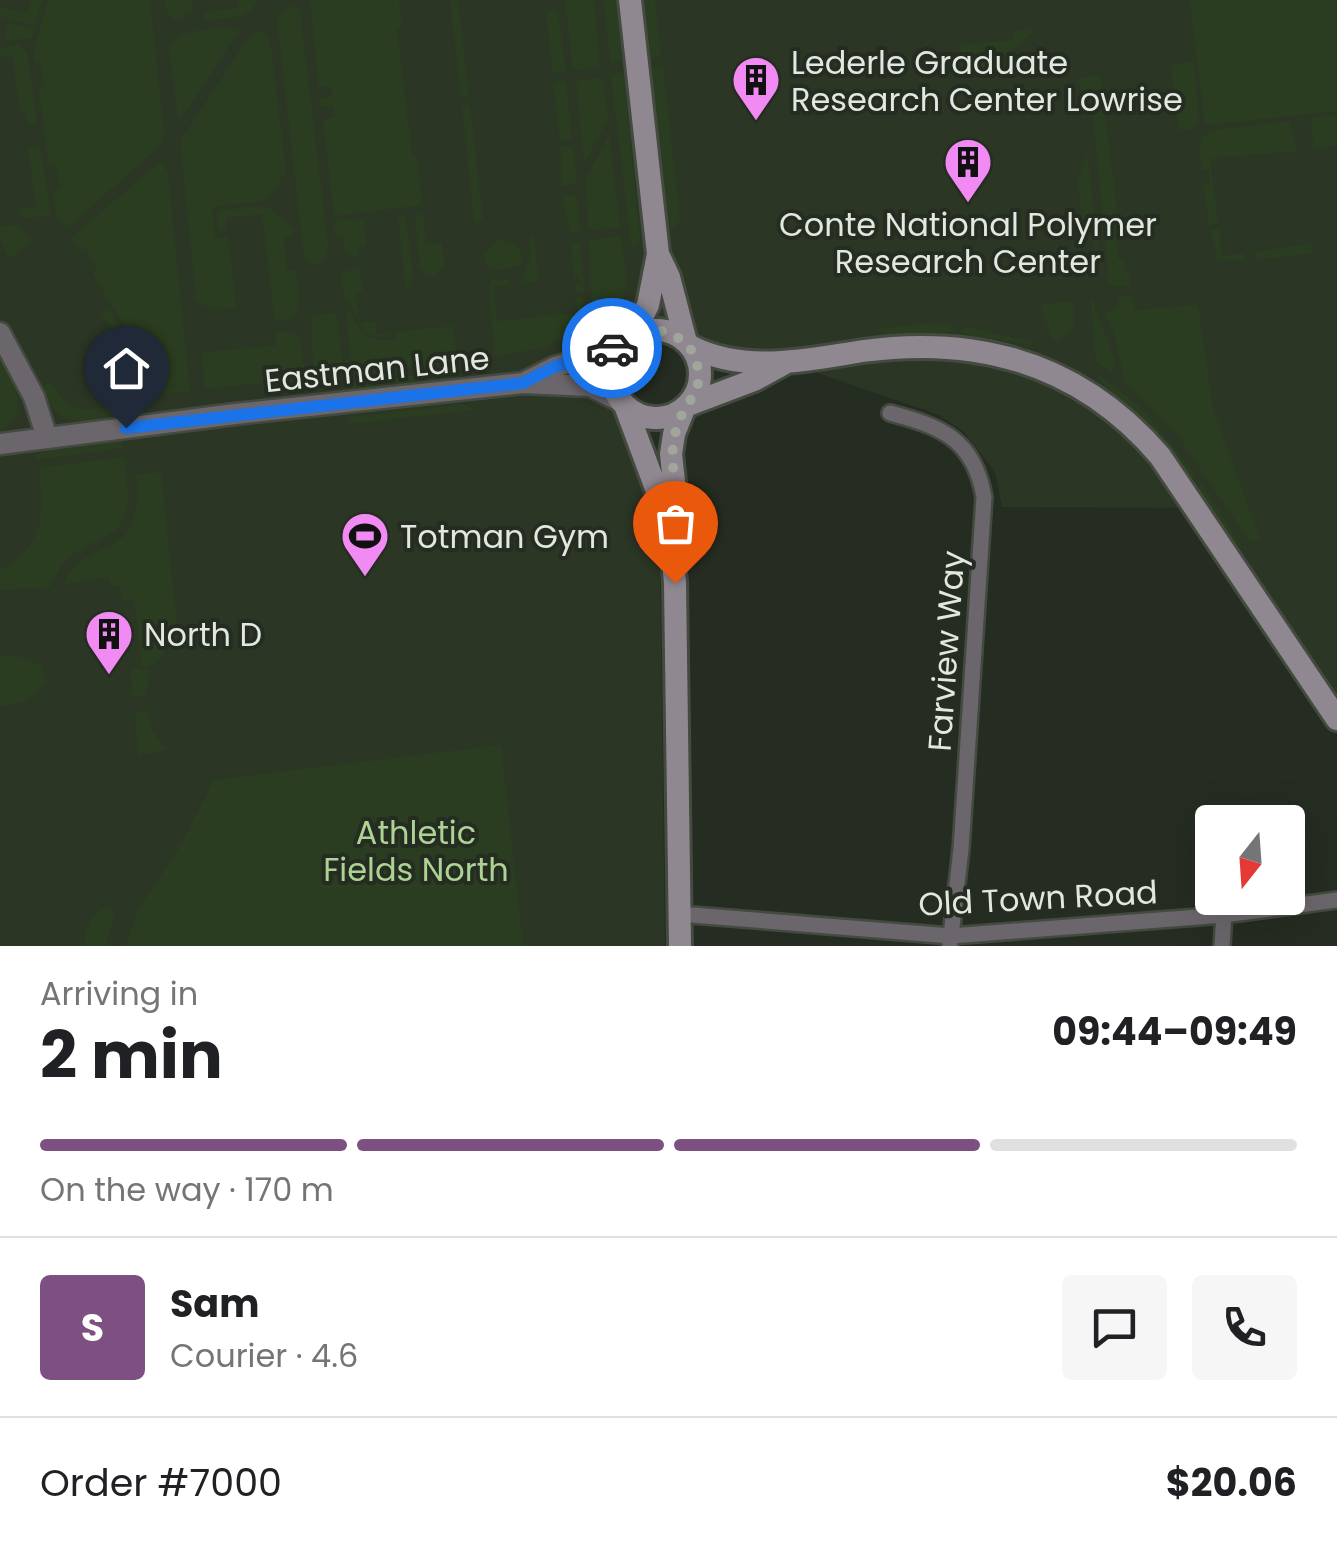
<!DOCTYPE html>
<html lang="en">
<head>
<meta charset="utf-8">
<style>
	body { margin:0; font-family:Poppins,sans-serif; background:#f6f6f6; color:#202124; height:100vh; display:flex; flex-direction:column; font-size:38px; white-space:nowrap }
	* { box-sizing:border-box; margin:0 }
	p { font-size:32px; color:#757577 }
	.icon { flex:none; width:55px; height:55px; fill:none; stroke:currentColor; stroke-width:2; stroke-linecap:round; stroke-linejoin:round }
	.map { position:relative; height:946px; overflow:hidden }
	.side { display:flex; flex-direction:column; background:#fff; flex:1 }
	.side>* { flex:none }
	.needle { width:65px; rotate:197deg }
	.fabs { position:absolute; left:1195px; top:805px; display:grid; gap:20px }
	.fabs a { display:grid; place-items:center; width:110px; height:110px; border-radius:10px; background:#fff; box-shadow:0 10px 40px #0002; font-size:50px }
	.pin { position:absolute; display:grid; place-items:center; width:85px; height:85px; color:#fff; margin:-102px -42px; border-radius:50% 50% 50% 0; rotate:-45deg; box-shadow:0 0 10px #0007 }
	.pin .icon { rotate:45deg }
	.courier { position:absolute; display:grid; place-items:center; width:100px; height:100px; margin:-50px; border:8px solid #1a73e8; border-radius:50%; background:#fff; color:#222; box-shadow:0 2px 12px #0007 }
	.overview em { font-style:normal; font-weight:700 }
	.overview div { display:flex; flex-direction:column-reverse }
	.overview { display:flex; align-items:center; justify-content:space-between; height:170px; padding:0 40px }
	h1 { font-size:65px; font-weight:700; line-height:75px }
	.bar { display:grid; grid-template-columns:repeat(4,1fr); gap:15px 10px; align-content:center; height:120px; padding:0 40px }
	.bar i { height:12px; border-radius:8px; background:#e0e0e0 }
	.bar .selected { background:#7e5081 }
	.bar p { grid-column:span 4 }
	.line { display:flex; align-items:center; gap:25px; padding:0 40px; border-top:2px solid #e0e0e0 }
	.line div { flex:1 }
	.round { display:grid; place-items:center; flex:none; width:105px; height:105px; border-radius:10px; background:#f6f6f6 }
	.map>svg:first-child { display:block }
	.built { fill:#2c3625 }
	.green { fill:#2b3d20 }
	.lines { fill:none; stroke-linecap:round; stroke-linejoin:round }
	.minor-casing { stroke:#434a3f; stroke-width:20 }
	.tertiary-casing { stroke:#434a3f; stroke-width:25 }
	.secondary-casing { stroke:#434a3f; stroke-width:28 }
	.minor { stroke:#6b666b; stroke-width:15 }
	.tertiary { stroke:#6b666b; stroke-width:20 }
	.secondary { stroke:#908890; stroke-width:22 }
	.done { stroke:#a0a69c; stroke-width:10; stroke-dasharray:0 18 }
	.route { stroke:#1a73e8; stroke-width:12 }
	.labels { text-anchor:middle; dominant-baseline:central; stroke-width:8; stroke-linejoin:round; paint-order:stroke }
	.poi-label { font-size:32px; fill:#e2e7df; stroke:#252c21; text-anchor:start }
	.street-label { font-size:32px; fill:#e2e7df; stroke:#252c21 }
	.park-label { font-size:32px; fill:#acd393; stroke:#252c21 }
</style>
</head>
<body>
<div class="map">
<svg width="1337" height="946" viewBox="0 0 1337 946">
	<rect width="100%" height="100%" fill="#252c21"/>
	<path class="built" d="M0 0H1337V700L1209 508 1002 507 995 472 964 432 939 415 800 367 713 349 670 325H635L619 335 603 363 602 372 614 413 646 492 660 573 665 946H0Z"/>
	<path class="green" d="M31 0H42L35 26 0 16V7L26 14Z
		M48 0H150L164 133 160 146 67 228 56 218 53 191 60 189 56 165H49L38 88 44 86 41 62 34 63 33 56Z
		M164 0H192L193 11H187L181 20 174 19 167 12Z
		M200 0 204 12 238 8V0H258C248 21 225 18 205 20Z
		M310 0H399L402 28 397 30 412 155 417 156 422 205 334 216 323 119 335 117 333 106 321 107 320 99 332 97 331 86H319Z
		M450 0H458L469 97 461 98Z
		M565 0H594L600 68 573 70Z
		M604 0H616L622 61H610Z
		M644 0H655L661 57 651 58Z
		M1190 0H1337V111L1205 125Z
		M295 5 300 11 328 247 323 262 315 265 307 262 304 257 277 19 281 12Z
		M546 12H558L566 71 553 73Z
		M8 23 34 29 32 38 4 41Z
		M1033 28V33L989 67 963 71 960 45 1013 40V30Z
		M240 29 182 117 178 118 169 48C178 26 219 28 240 29Z
		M259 30 266 34 271 46 286 172 267 200 212 207 215 238 228 237 236 307C222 309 204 313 196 299L180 141 249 37Z
		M19 44 27 52 37 123 27 124 25 111H20L12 55 0 56V48Z
		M1193 60 1199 119 1191 129 1179 131 1171 66Z
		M663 67 680 220 670 231 651 69Z
		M624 72 640 240 632 250 611 75Z
		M1100 75 1120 236 1115 238 1118 259H1123L1124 273H1129L1131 285 1113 286 1109 283 1092 104 1076 78Z
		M603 78 608 120 584 163 576 83 579 80Z
		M566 81 572 140 560 141 554 83Z
		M470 105 483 221 474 222 462 106Z
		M1337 115V146L1313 149 1312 118Z
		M1290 121 1297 151 1210 158 1218 224 1209 225 1204 186 1210 184 1209 170H1202L1199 147 1202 137 1215 130Z
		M609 135 620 227 593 230 588 226 586 178Z
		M40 146 51 215 22 219 20 210 36 207 28 150Z
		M561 146 573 147 577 179 574 184 561 187Z
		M1087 150 1099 258V268H1096L1093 238H1083L1078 183Z
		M161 161 168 173 190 391 153 395 148 384 144 357 92 273 97 269 85 248 79 251 71 238Z
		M572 195 576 196 580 231 570 232 562 196Z
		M261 206 268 207 292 228V236L284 238 287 270H296L299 306 294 318 275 322 262 214 226 218 227 230 219 231 217 211Z
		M423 214 426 244 442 243 445 265 435 277 425 275 420 267 415 215Z
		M406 216 413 276 406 290 398 217Z
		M364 218 366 246 358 248V256L351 257 345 251 343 237H336L334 221Z
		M18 224 32 243 9 258 0 240V227Z
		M1219 229 1222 256 1243 253 1247 261 1217 260 1210 230Z
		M621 236C626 277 637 307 593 330L589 240Z
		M534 237 539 282 520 283 530 258 529 238Z
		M499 238 520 248 522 260 518 266 498 270 487 266 483 255Z
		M580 242 584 291 575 293 574 285 581 284 580 278 574 279 571 243Z
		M1307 244 1312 247 1314 253 1254 260 1256 252Z
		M359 266 363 292 356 294 360 323 375 321 377 334 390 333 391 337C358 338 364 324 350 303 343 292 341 286 342 273Z
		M507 279 512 284 493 287 497 321 577 313 576 297H583C590 345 531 350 495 356L489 286 492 280Z
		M1132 296 1134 310 1198 305 1213 409 1260 539 1249 541 1177 434 1125 382 1115 337 1101 305 1102 299 1104 312 1114 311 1120 297Z
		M634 297 642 299C620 340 612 339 570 355L568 348C597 337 623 329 634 297Z
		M1091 300H1094C1096 326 1118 347 1113 373L1096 362Z
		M1073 301V327L1057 343 1053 341 1040 305Z
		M108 309C123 331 153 367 138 394L127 381 139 373 101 313Z
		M346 312H351C357 335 373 343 396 339V332L453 326 457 362 352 373Z
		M336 313 344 374 315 377 311 333 313 315Z
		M922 324 954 325 953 332 883 334 875 329Z
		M963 326 1038 343 1028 345 962 333Z
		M276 331 293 332 300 337 306 378 205 389 202 352 276 346Z
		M0 357C13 382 34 413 0 430Z
		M462 370 451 378 344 390 343 383Z
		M1097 373 1144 410 1196 476 1191 481 1148 423 1102 384Z
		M50 382 68 406 85 410 119 406 121 417C83 421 55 431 43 386Z
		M457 405H466L475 410 348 424 347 417Z
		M122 441 123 448 33 460 41 452Z
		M124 457C126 474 130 495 126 512 118 540 91 539 72 555 61 564 56 576 50 587L0 590V570C45 547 45 512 38 468Z
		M161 472 178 636 154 665 142 667 134 600 122 601 120 586 111 587 109 577 64 584C88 531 146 567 136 475Z
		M1202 484 1244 550 1228 538 1196 489Z
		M0 655 19 656 41 666 45 680C38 698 19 705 0 706Z
		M130 668 150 670 146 695 133 696Z
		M148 712 151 724 149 725 166 750 138 756 135 713Z
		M501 745 523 946H126L139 908 179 848 214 780Z
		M109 906 115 913 105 946H85C85 929 92 913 109 906Z"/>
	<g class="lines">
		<g class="minor-casing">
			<path id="minor" d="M890 413C943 427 974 440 984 497L961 849 950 944
				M680 914 951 936 1224 915 1337 900
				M1222 946 1224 915"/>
		</g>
		<g class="tertiary-casing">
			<path id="tertiary" d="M0 333 34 397 47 438
				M525 382 555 367 621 345
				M0 444 235 414 523 383 590 386 620 401"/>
		</g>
		<g class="secondary-casing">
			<path id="secondary" d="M630 0 658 254 669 277 686 342
				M612 374a44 44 0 1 1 88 0a44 44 0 1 1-88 0Z
				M632 337 648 305 658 254
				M690 346C744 374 805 360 863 351 980 335 1082 365 1160 456L1337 719
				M688 405 754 380 785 363
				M626 408 670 526
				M680 946 675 583 670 527 675 491 671 454 674 434 684 409"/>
		</g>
		<use href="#minor" class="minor"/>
		<use href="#tertiary" class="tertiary"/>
		<use href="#secondary" class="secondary"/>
	</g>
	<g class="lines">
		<path class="done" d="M612 348 641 332 665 331 686 342 697 359 698 387 677 423 672 454 675 491 670 527 675 583"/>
		<path class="route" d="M126 428 523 383 554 367 612 348"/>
	</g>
	<defs>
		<g id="building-pin" transform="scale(2.5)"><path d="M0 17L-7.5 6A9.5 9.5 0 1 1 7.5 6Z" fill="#f28af3" stroke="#252c21"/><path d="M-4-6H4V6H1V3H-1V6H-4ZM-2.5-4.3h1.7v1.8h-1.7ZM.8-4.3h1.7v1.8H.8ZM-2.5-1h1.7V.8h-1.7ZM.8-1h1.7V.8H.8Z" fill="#111"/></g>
		<g id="stadium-pin" transform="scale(2.5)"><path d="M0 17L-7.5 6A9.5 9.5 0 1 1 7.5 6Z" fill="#f28af3" stroke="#252c21"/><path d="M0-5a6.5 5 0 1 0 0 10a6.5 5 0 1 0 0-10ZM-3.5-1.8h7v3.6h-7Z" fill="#111"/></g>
	</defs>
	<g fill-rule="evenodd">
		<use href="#building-pin" x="756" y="80"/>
		<use href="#building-pin" x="968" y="162"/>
		<use href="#stadium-pin" x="365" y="536"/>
		<use href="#building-pin" x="109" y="634"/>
	</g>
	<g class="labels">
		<g class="poi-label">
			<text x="791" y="62">Lederle Graduate<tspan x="791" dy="37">Research Center Lowrise</tspan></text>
			<text x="968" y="224" text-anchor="middle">Conte National Polymer<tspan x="968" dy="37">Research Center</tspan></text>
			<text x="400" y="536">Totman Gym</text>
			<text x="144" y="634">North D</text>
		</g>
		<g class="street-label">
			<text transform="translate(377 369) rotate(-6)">Eastman Lane</text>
			<text transform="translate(946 651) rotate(-86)">Farview Way</text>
			<text transform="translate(1038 898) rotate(-3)">Old Town Road</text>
		</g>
		<g class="park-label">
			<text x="416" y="832">Athletic<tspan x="416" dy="37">Fields North</tspan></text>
		</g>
	</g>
</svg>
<div class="fabs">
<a><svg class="needle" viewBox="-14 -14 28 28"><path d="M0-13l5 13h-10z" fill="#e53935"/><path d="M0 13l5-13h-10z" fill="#757577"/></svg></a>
</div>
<div class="pin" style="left:675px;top:583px;background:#ea580c"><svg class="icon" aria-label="bag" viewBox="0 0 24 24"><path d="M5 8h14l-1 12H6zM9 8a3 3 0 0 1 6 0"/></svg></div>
<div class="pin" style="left:126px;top:428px;background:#1f2937"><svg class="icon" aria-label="home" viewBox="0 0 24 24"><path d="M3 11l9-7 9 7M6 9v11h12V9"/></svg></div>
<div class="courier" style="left:612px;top:348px"><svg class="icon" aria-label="car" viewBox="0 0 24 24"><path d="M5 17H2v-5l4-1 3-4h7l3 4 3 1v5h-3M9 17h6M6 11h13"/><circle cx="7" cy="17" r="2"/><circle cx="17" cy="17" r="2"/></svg></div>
</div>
<section class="side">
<div class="overview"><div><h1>2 min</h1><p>Arriving in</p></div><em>09:44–09:49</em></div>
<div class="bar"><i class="selected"></i><i class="selected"></i><i class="selected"></i><i></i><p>On the way · 170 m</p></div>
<div class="line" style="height:180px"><b class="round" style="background:#7e5081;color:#fff">S</b><div><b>Sam</b><p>Courier · 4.6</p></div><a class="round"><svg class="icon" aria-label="chat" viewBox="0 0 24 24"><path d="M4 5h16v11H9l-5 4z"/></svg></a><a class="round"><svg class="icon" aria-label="phone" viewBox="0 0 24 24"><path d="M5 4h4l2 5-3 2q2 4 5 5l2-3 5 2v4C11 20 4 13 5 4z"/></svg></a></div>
<div class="line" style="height:130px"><div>Order #7000</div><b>$20.06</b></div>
</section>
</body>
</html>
